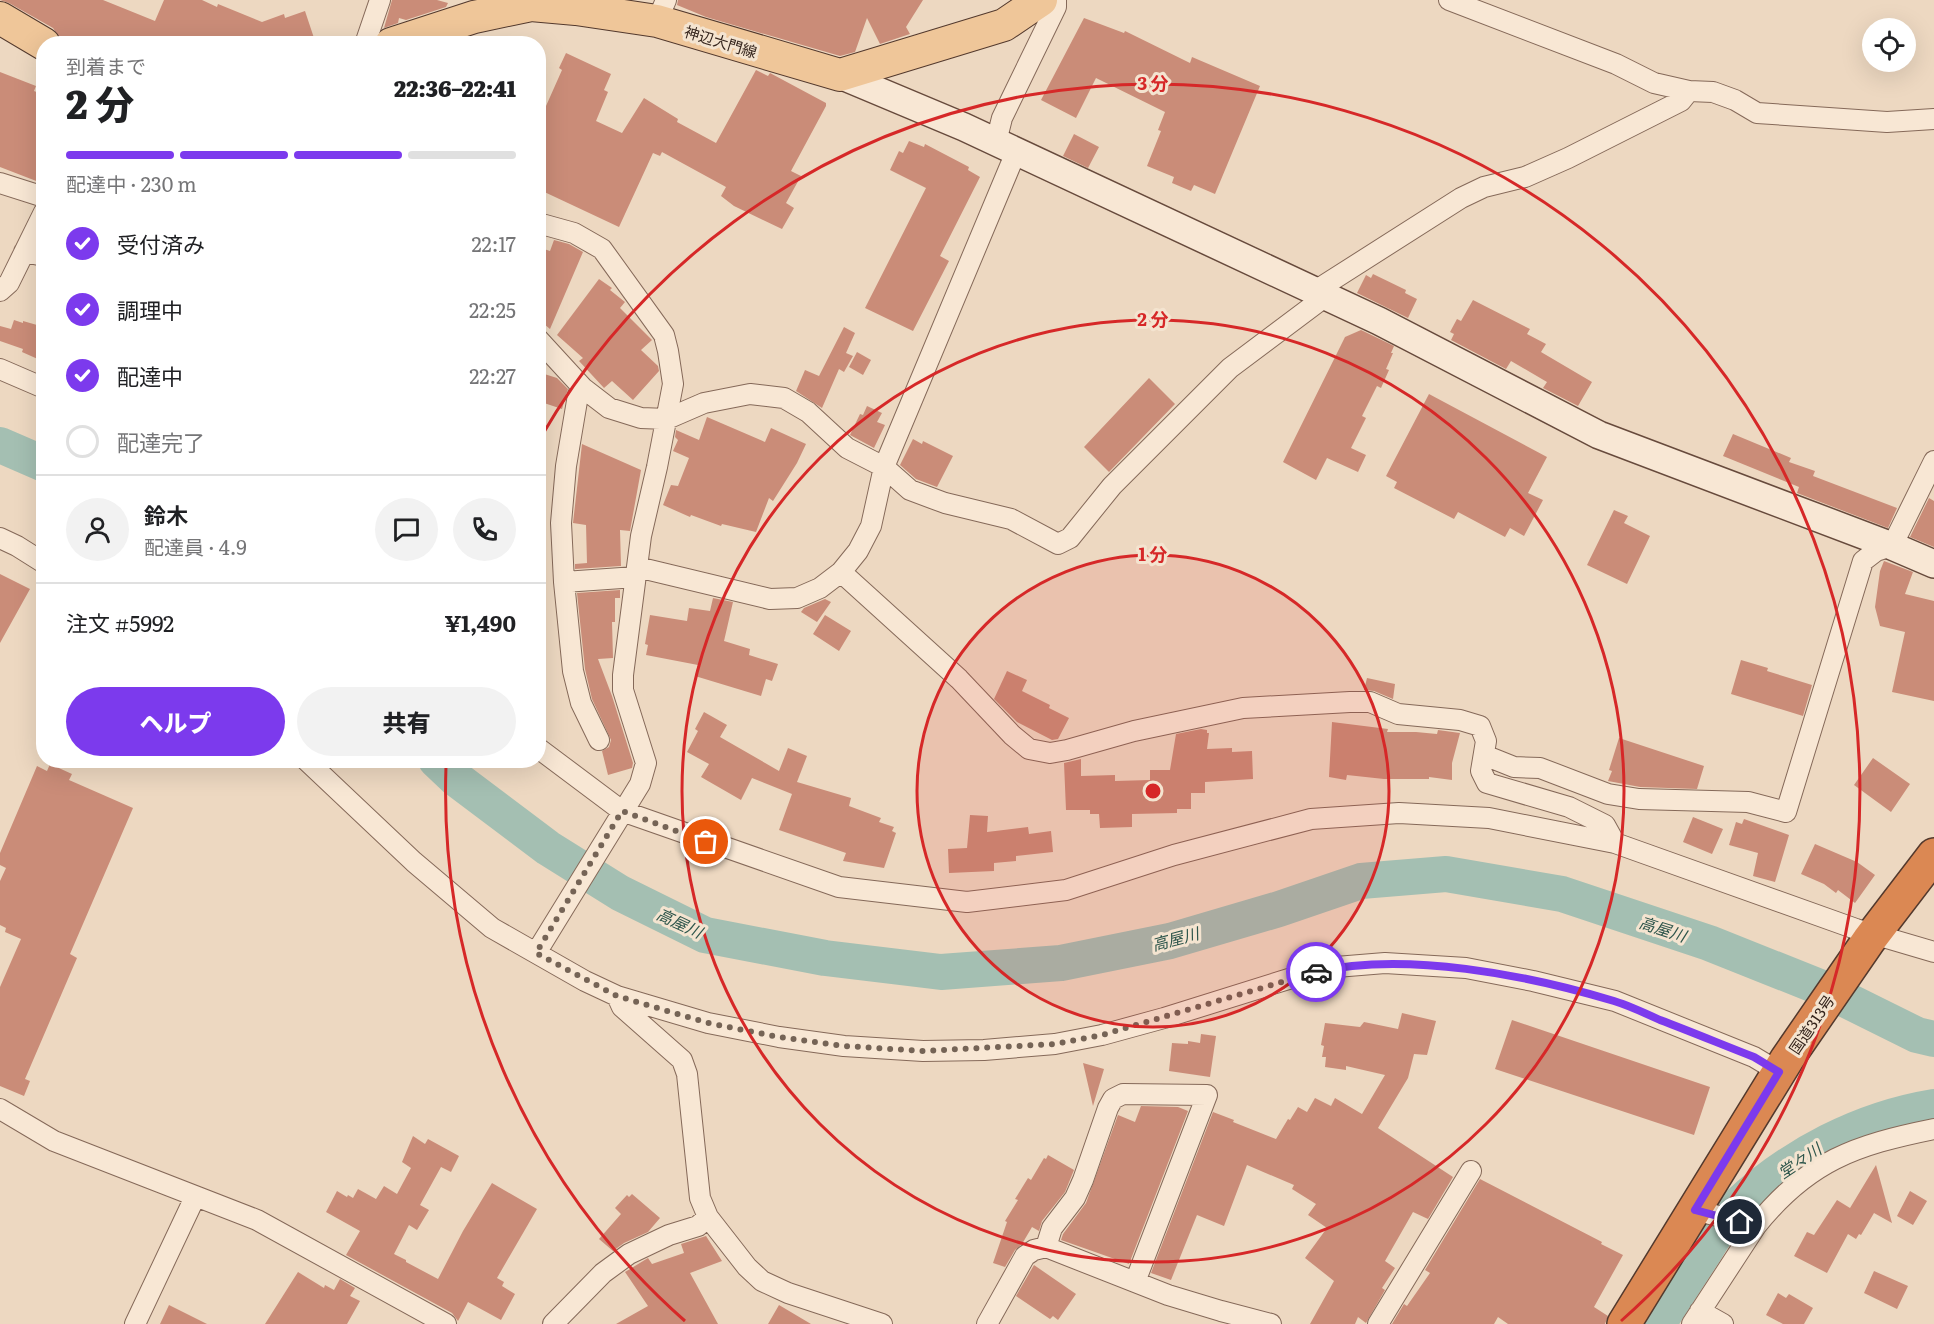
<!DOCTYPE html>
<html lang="ja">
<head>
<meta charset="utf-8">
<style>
	body { margin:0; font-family:Literata,"Noto Sans JP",serif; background:#f2f2f2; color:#202124; height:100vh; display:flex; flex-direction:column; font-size:22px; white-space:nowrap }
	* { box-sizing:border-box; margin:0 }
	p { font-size:20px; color:#757577 }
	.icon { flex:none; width:33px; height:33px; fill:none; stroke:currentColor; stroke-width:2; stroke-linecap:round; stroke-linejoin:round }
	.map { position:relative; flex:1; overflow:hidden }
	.side { position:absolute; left:36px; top:36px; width:510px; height:732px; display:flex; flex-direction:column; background:#fff; border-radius:24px; box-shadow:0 6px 24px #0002 }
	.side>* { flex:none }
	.fabs { position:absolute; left:1862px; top:18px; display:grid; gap:12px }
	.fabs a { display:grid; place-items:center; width:54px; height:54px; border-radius:50%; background:#fff; box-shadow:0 6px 24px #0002; font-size:30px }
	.pin { position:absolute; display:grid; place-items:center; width:51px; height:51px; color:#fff; margin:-26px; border:3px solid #fff; border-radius:50%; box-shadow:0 2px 6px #0007 }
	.courier { position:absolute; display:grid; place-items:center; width:60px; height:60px; margin:-30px; border:4px solid #7c3aed; border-radius:50%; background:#fff; color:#222; box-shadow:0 2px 8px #0007 }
	.headline em { font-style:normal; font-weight:800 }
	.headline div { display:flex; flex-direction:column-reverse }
	.headline { display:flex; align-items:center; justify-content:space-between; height:102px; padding:0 30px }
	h1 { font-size:39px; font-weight:800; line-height:45px }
	.bar { display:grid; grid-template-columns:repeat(4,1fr); gap:9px 6px; align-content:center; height:72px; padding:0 30px }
	.bar i { height:8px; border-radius:4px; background:#e0e0e0 }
	.bar .current { background:#7c3aed }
	.bar p { grid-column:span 4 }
	.line { display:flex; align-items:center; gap:15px; padding:0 30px; border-top:2px solid #e0e0e0 }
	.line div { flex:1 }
	.round { display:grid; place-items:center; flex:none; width:63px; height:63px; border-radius:32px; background:#f2f2f2 }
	ol { padding:0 30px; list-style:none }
	li { display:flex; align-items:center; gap:18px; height:66px }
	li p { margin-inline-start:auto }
	li .icon { padding:6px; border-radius:50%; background:#7c3aed; color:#fff; stroke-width:4 }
	li:last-child { color:#757577 }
	li i { width:33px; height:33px; border:3px solid #e0e0e0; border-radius:50% }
	.cta { display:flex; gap:12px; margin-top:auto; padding:12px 30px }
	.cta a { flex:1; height:69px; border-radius:36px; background:#7c3aed; color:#fff; font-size:24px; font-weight:800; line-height:69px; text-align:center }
	.cta a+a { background:#f2f2f2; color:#202124 }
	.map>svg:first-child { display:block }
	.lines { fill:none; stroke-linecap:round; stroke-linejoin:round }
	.river { stroke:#a4bfb2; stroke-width:36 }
	.building { fill:#ca8c78 }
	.street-casing { stroke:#856959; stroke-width:22 }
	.secondary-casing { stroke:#674a3c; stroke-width:30 }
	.primary-casing { stroke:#53392d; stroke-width:34 }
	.highway-casing { stroke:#53392d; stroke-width:36 }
	.street { stroke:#f8e7d4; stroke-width:20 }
	.secondary { stroke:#f8e7d4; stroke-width:27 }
	.primary { stroke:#efc699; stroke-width:32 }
	.highway { stroke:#db8853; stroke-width:33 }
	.done { stroke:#756456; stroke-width:6; stroke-dasharray:0 10.8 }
	.route { stroke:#7c3aed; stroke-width:8 }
	.ring { fill:none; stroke:#d62828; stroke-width:3 }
	.labels { text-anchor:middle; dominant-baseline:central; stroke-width:6; stroke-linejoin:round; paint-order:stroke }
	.street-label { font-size:15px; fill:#35251d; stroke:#f4e4d0 }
	.water-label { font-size:16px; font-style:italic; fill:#2d554b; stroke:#f4e4d0 }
	.centre { fill:#d62828; stroke:#f4e4d0; stroke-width:3 }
	.ring-label { font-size:18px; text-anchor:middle; font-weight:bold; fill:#d62828; stroke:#f4e4d0; stroke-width:6; stroke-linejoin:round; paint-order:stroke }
</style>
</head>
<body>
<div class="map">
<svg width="1934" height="1324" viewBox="0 0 1934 1324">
	<rect width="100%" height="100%" fill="#edd8c1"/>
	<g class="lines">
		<path class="river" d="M0 445 44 464
			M436 760 455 778 548 848 620 893 705 935 825 958 941 972 1061 963 1170 941 1279 909 1361 881 1446 874 1562 894 1709 943 1822 988 1917 1035 1934 1039
			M1658 1324C1674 1299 1689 1275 1705 1251 1714 1236 1724 1218 1737 1206 1791 1155 1861 1119 1934 1107"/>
	</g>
	<path class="building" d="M0 0H103L155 21 164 0H202L217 7 218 4 262 22 284 14 285 18 305 11 316 44H64L53 28 9 3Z
		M392 0H437L448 3 446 7 406 20 399 18 398 23 384 28Z
		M678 0H923L906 27 910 34 880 44 867 18 855 52 840 56 706 17 677 5Z
		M1084 18 1124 33 1125 31 1190 63 1192 57 1260 86 1215 194 1194 185 1191 191 1172 183 1174 177 1147 166 1161 131 1158 130 1165 112 1096 78 1076 118 1041 100Z
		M566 53 611 74 604 90 608 92 596 121 622 133 644 98 678 119 677 122 716 143 756 70 768 76 770 73 826 103V106L791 171 801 176 786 203 794 208 782 229 734 206 721 196 726 187 662 152 660 156 653 153 619 227 538 189V103L546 106 562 70 559 68Z
		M0 72 36 86 34 91 44 95V184L0 167Z
		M1074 134 1099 147 1088 168 1063 156Z
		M909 141 924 147 925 144 969 167 968 170 980 177 940 256 949 261 913 331 865 308 926 188 890 170 899 151 903 153Z
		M554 240 569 244 583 252 550 329 538 319V247L550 251Z
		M1373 274 1406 290 1405 293 1417 299 1408 318 1357 293 1366 275 1371 278Z
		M599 279 612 288 610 290 625 302 620 308 652 340 641 350 658 366 659 371 633 400 612 381 604 388 579 361 583 358 557 335Z
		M1473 300 1530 329 1527 334 1546 344 1541 352 1592 382 1578 406 1543 388 1547 382 1511 361 1506 369 1451 340 1454 334 1450 332 1457 319 1461 321Z
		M14 320 23 323V321L44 327V349L40 360 22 352 23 349 0 341V326L11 329Z
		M844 327 855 333 846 353 853 356 844 372 839 369 822 408 796 391 805 370 819 376Z
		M1361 330 1394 346 1391 353H1393L1386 369 1389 370 1381 388 1377 386 1362 416 1366 418 1351 448 1366 455 1358 472 1327 458 1316 480 1283 462 1345 337Z
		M857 352 871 360 863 375 849 367Z
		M538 372 557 378 568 389 562 409 538 401Z
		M1149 378 1175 404 1109 472 1084 447Z
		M1429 394 1547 457 1528 493 1543 500 1524 536 1510 528 1505 537 1458 512 1454 519 1394 488 1397 482 1386 476Z
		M867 406 882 413 877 422 885 425 874 448 850 435 860 414 863 415Z
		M707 417 765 442 771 428 806 444 797 463 773 501 769 498 756 532 722 524 721 526 691 515 690 517 663 505 671 485 678 486 689 458 673 451 678 440 675 437 676 430 699 440Z
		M1733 434 1791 458 1789 462 1815 471 1813 476 1897 508 1888 528 1797 493 1799 487 1723 456Z
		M913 439 922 444 923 441 953 456 937 487 916 479 900 465Z
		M582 444 641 470 630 531 620 530 621 566 575 569V564L587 563 586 525 573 523Z
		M1929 498 1934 501V547L1910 537Z
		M1614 510 1628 516 1624 523 1650 536 1627 584 1587 565Z
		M1884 561 1913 572 1905 594 1934 601V701L1892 692 1905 632 1880 626 1875 607 1880 571Z
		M0 574 30 589 0 643Z
		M620 590V598H615V622H612L613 658 598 659 612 696 633 763 632 768 608 775 602 751 609 747 611 740 592 699 585 669 577 593Z
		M713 598 733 602 724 641 750 649 749 655 778 664 772 681 766 679 761 696 695 676 698 665 646 655 648 645 645 644 650 615 687 621 689 608 710 611Z
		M825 599 831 602 817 622 801 612 804 608Z
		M825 615 851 631 839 651 813 634Z
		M1741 660 1768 668 1767 671 1812 685 1803 716 1731 694Z
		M1007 671 1027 680 1022 691 1050 705 1049 708 1069 718 1058 739 1052 740 1017 722 994 699Z
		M1367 678 1395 684 1393 699 1374 691 1364 690Z
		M704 712 727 725 720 737 779 771 788 748 807 756 797 782 851 798 849 806 881 818 879 822 894 827 892 831 896 833 884 868 843 861 846 853 779 830 792 794 752 778 741 800 701 777 709 764 687 752 698 731 695 729Z
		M1332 722 1388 729 1387 732H1416L1437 734 1438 730 1460 733 1452 763V780L1429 777V779H1384L1347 775 1346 780 1329 777Z
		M1201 729 1207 730V733H1209L1207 749 1232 748V752L1252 751 1253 779 1205 782V793H1191V809H1177V813L1132 814V827L1100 828 1099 814H1090V810H1066L1064 763 1081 759V776L1115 775V781L1150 780V770H1170L1176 734Z
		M1619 738 1704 766 1697 789 1640 787 1608 781 1612 771 1609 770Z
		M1873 758 1910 784 1891 812 1854 785Z
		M50 764 72 774 69 780 133 808 70 954 77 958 25 1079 30 1081 24 1096 0 1086V987L21 939 5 932 6 928 0 925V881L6 868 0 865V853L37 766 47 771Z
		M970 815 988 816 987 832 1028 827 1029 834 1051 831 1053 852 1016 856V861L994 863V871L949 873 948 849 967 848Z
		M1693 817 1723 829 1712 854 1683 842Z
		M1744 819 1789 835 1775 882 1753 876 1758 853 1729 845 1736 822 1742 824Z
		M1815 844 1857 862 1875 875 1855 903 1838 890 1836 893 1824 884 1801 874Z
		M1402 1013 1436 1021 1427 1055 1414 1054 1408 1078 1378 1128 1453 1177 1428 1219 1413 1212 1385 1261 1395 1268 1382 1288 1385 1290 1366 1323 1358 1317 1355 1324H1310L1334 1281 1305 1258 1327 1228 1308 1215 1316 1204 1292 1189 1294 1185 1247 1165 1224 1226 1197 1215 1171 1280 1151 1273 1213 1112 1234 1120 1233 1122 1276 1139 1288 1119 1290 1120 1298 1107 1307 1112 1315 1098 1331 1106 1335 1098 1362 1114 1385 1075 1346 1066V1070L1325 1067 1326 1057H1322L1324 1046 1321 1045 1325 1023 1360 1027 1364 1022 1398 1029Z
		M1512 1020 1710 1087 1694 1135 1495 1069Z
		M1201 1034 1216 1036 1210 1077 1169 1071 1172 1043 1188 1044V1041L1200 1043Z
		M1083 1063 1104 1069 1093 1106Z
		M1141 1106 1178 1107 1188 1111 1129 1264 1061 1240 1063 1234 1086 1203 1118 1115 1135 1122Z
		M413 1136 425 1144 428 1139 459 1156 451 1172 441 1167 420 1205 429 1210 417 1230 409 1225 394 1254 406 1260V1262L438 1279 463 1231 492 1183 537 1209 497 1278 504 1282 502 1286 515 1294 501 1320 468 1302 458 1321 452 1313 346 1255 360 1231 326 1212 337 1191 347 1197 348 1195 353 1198 358 1189 376 1199 384 1186 397 1194 411 1168 402 1162Z
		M1048 1155 1074 1170 1065 1192 1042 1221 1039 1231 1032 1227 1022 1244 1015 1250 1005 1267 993 1263 1007 1222 1005 1221 1018 1200 1015 1199 1028 1178 1031 1180 1044 1158 1046 1159Z
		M1876 1165 1892 1223 1874 1213 1861 1235 1859 1234 1856 1239 1848 1234 1827 1273 1794 1256 1807 1232 1814 1235 1837 1200 1850 1208Z
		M1480 1179 1602 1242 1601 1244 1623 1255 1594 1307 1608 1316 1605 1324H1508L1498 1317 1494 1324H1392L1404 1304 1407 1306 1430 1273 1425 1270Z
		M1910 1191 1927 1201 1913 1225 1897 1216Z
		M632 1194 660 1218 648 1232 624 1243 613 1251 599 1239 621 1214 615 1208 627 1195 629 1197Z
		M706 1236 722 1261 690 1273 718 1324H616L648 1306 625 1272 648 1258 652 1264 684 1253 681 1244Z
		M1034 1265 1076 1294 1058 1320 1053 1316 1050 1319 1016 1296Z
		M1874 1271 1908 1286 1897 1309 1864 1293Z
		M298 1272 324 1288 325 1285 334 1290 340 1279 355 1288 350 1296 360 1301 347 1324H265Z
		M1778 1293 1786 1298 1789 1294 1813 1308 1804 1324H1783L1766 1315Z
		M169 1305 207 1324H160Z
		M779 1305 811 1324H768Z"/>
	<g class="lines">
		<g class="street-casing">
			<path id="street" d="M1449 0 1616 64 1654 83 1689 91 1713 92 1735 100 1757 113 1887 122 1934 119
				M657 21 666 0
				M365 44 380 0
				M996 142 1002 118 1056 7V0
				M0 183 44 197
				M24 252 44 256
				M0 291 9 283 44 212
				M1315 291 1461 198 1484 187 1525 177 1568 158 1681 101 1689 91
				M538 339 583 388 609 408 641 418 667 419 704 403 750 394 784 398 808 412 847 448 884 467 910 490 945 503 1011 519 1058 544 1070 538 1112 486 1230 368 1326 296
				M0 369 44 388
				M583 388 578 395 566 466 561 523 564 582 573 671 581 703 599 740
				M0 538 17 546 44 563
				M637 567 770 599 797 598 820 588 841 572 858 551 871 526 884 467 1016 152
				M841 572 959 679 1012 735 1029 749 1050 753 1067 750 1134 731 1243 708 1350 702H1370L1398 714 1460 720 1480 726 1486 741 1481 771 1487 783 1569 807 1605 825 1615 843
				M564 582 636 577
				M538 748 622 811 839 887 967 902 1066 890 1174 855 1311 819 1399 813 1489 818 1615 843 1856 929 1934 952
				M1484 755 1514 767 1540 768 1608 794 1639 799 1748 802 1786 812 1863 561 1876 551 1892 546 1934 461
				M306 760 414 862 492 928 585 981 617 996 708 1023 779 1037 844 1046 923 1051 984 1050 1055 1044 1102 1035 1164 1018 1295 977 1336 967 1385 963 1466 968 1533 981 1615 1001 1754 1057 1779 1072
				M536 953 640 784 646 763 623 690V675L641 536 657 467 673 384 668 351 664 335 602 249 574 233 538 223
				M617 996 622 1007 682 1060 687 1074 700 1198 708 1217 747 1267 762 1281 788 1293 882 1324
				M0 1109 54 1141 257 1220 446 1324
				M1695 1210 1756 1226C1808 1161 1855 1145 1934 1129
				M1046 1247 1052 1228 1075 1198 1083 1180 1108 1108 1113 1099 1123 1094 1207 1095 1135 1282
				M1700 1311 1723 1324
				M135 1324 195 1197
				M553 1324 603 1273 629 1254 669 1235 698 1226 708 1217
				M987 1324 1025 1256 1034 1250 1046 1247 1168 1295 1221 1311 1271 1324
				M1378 1324 1471 1171
				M1692 1324 1756 1226"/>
		</g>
		<g class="secondary-casing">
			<path id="secondary" d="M840 75 964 127 1379 321 1599 435 1892 546 1934 564"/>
		</g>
		<g class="primary-casing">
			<path id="primary" d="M0 18 44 44
				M391 44 474 17 531 5 576 9 657 21 840 75 1004 25 1041 0"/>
		</g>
		<g class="highway-casing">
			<path id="highway" d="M1624 1324 1787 1059 1869 940 1934 855"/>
		</g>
		<use href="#street" class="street"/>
		<use href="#secondary" class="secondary"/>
		<use href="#primary" class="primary"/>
		<use href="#highway" class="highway"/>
	</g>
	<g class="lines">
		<path class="done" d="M706 842 622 811 536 953 617 996 708 1023 779 1037 844 1046 923 1051 1055 1044 1102 1035 1316 972"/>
		<path class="route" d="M1316 972C1404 951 1528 975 1614 1001 1630 1006 1645 1013 1660 1020 1692 1032 1723 1045 1754 1057L1779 1072 1695 1210 1740 1222"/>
	</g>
	<circle cx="1153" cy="791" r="236" fill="#d62828" fill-opacity=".12"/>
	<g class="ring">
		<circle cx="1153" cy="791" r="236"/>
		<circle cx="1153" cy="791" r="471"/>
		<path d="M685 1321A707 707 0 0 1 446 766M541 437A707 707 0 1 1 1621 1321"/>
	</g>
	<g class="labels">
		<g class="street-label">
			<text transform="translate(721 41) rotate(17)">神辺大門線</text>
			<text transform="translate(1811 1024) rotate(-56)">国道313号</text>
		</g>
		<g class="water-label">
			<text transform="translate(680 922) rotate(25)">高屋川</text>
			<text transform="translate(1663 928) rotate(18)">高屋川</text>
			<text transform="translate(1175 938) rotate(-15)">高屋川</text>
			<text transform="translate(1799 1160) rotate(-34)">堂々川</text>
		</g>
	</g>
	<circle cx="1153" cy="791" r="9" class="centre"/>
	<g class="ring-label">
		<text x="1153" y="90">3 分</text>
		<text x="1153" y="326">2 分</text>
		<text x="1153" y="561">1 分</text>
	</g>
</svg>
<div class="fabs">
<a><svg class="icon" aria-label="locate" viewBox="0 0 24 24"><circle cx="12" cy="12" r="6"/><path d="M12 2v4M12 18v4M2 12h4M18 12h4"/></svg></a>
</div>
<div class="pin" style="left:706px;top:842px;background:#ea580c"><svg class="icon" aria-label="bag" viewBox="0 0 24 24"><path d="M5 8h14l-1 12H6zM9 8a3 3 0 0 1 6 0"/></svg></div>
<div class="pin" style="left:1740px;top:1222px;background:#1f2937"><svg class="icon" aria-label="home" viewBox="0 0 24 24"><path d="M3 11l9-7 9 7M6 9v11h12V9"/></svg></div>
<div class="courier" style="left:1316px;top:972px"><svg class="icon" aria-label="car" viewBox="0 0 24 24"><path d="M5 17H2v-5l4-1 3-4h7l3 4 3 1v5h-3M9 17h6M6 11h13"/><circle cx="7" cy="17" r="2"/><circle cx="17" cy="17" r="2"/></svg></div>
<section class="side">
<div class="headline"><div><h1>2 分</h1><p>到着まで</p></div><em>22:36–22:41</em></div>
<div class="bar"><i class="current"></i><i class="current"></i><i class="current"></i><i></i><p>配達中 · 230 m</p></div>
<ol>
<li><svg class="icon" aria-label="check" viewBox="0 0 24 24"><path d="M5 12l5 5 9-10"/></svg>受付済み<p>22:17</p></li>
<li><svg class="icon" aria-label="check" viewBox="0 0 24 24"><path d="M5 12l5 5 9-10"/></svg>調理中<p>22:25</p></li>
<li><svg class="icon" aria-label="check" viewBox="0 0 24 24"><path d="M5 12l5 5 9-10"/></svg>配達中<p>22:27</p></li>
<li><i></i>配達完了</li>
</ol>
<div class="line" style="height:108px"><a class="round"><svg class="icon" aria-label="person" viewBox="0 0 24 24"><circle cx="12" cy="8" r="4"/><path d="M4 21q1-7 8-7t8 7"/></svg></a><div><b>鈴木</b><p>配達員 · 4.9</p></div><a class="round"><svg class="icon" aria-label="chat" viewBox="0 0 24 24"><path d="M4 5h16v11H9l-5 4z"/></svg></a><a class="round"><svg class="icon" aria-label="phone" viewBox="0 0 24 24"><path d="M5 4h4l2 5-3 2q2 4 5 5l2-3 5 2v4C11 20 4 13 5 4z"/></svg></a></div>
<div class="line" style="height:78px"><div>注文 #5992</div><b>¥1,490</b></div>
<div class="cta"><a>ヘルプ</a><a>共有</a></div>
</section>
</div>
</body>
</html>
